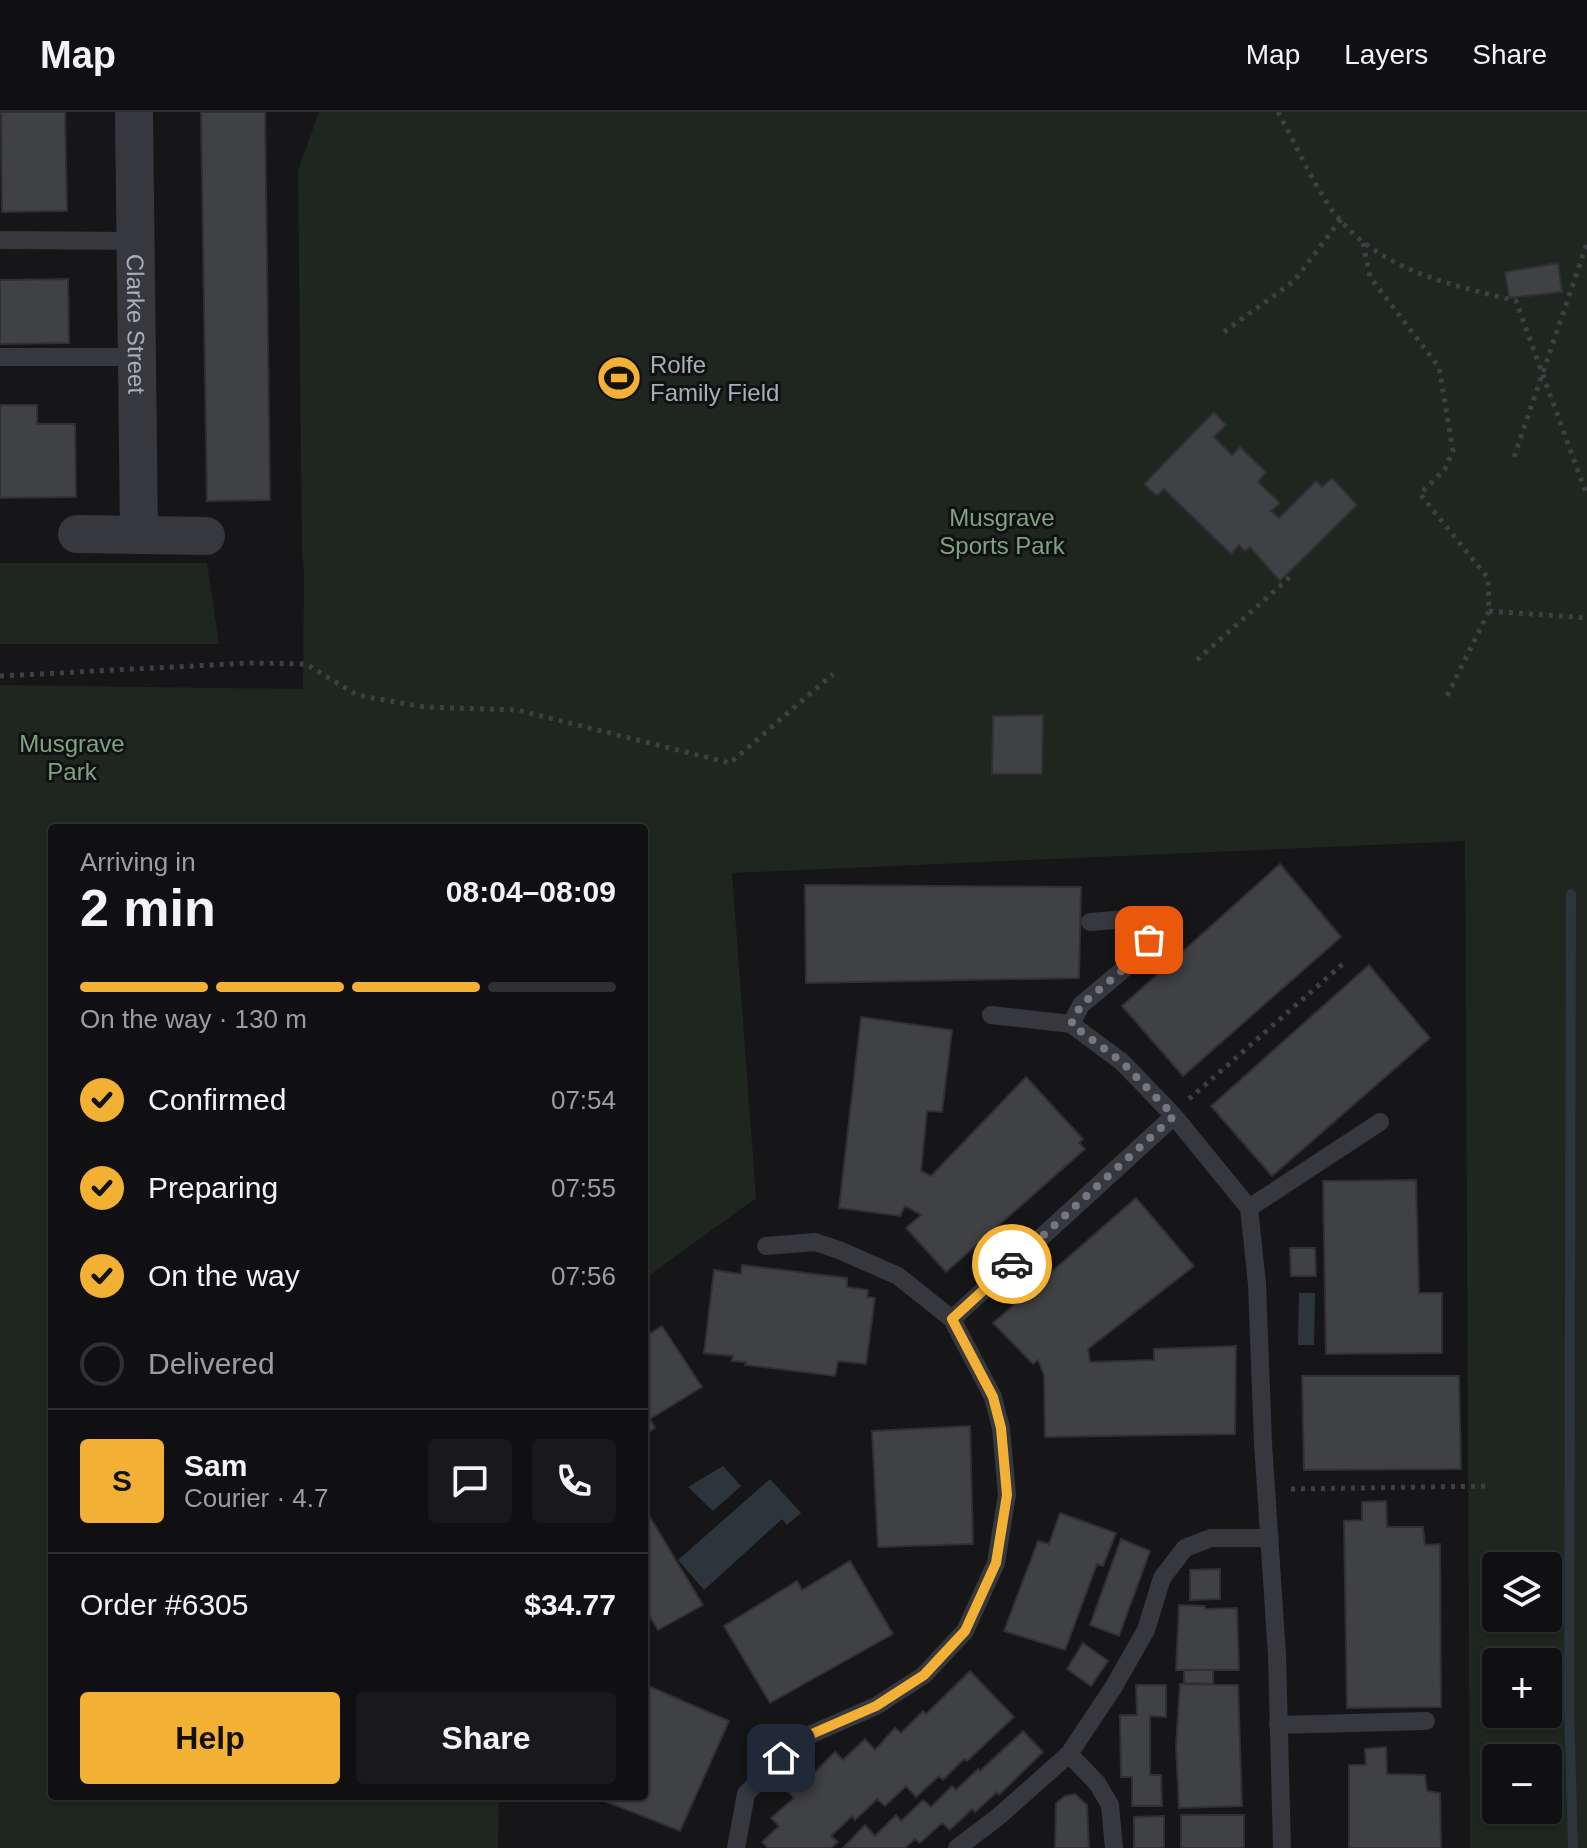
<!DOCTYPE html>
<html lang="en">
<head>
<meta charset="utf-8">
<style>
	body { margin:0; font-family:Helvetica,sans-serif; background:#19191b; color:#f1f3f6; height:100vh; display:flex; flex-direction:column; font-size:30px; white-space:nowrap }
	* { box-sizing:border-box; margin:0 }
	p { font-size:26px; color:#9c9d9f }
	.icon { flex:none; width:44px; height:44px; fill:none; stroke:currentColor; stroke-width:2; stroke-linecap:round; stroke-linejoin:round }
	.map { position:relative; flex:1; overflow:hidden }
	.drawer { position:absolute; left:48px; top:712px; width:600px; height:976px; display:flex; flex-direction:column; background:#101012; border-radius:8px; box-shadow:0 2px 6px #0004,0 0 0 2px #303032 }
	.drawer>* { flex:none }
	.tools { position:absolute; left:1482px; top:1440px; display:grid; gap:16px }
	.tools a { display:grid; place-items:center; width:80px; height:80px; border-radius:8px; background:#101012; box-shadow:0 2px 6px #0004,0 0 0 2px #303032; font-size:40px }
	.pin { position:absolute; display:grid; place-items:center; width:68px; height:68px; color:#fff; margin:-34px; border-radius:16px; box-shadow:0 4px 12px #0006 }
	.courier { position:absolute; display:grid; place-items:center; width:80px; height:80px; margin:-40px; border:6px solid #f2b134; border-radius:50%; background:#fff; color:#222; box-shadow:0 2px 10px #0007 }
	.headline em { font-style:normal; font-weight:700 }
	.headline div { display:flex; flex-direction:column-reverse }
	.headline { display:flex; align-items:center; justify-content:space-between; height:136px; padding:0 32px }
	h1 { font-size:52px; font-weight:700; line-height:60px }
	.bar { display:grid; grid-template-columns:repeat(4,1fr); gap:12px 8px; align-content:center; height:96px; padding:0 32px }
	.bar i { height:10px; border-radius:6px; background:#303032 }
	.bar .active { background:#f2b134 }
	.bar p { grid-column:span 4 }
	.line { display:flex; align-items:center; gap:20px; padding:0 32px; border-top:2px solid #303032 }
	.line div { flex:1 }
	.round { display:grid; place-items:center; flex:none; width:84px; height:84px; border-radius:8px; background:#19191b }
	ol { padding:0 32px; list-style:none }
	li { display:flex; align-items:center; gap:24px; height:88px }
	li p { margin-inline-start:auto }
	li .icon { padding:8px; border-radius:50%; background:#f2b134; color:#111; stroke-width:4 }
	li:last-child { color:#9c9d9f }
	li i { width:44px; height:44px; border:4px solid #303032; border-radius:50% }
	.primary-button { display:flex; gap:16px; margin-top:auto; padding:16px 32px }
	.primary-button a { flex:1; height:92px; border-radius:8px; background:#f2b134; color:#111; font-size:32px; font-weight:700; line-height:92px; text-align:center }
	.primary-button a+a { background:#19191b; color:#f1f3f6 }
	header { display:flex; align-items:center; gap:48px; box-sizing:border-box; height:112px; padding:0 40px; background:#101012; border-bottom:2px solid #303032 }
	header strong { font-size:38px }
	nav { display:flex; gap:44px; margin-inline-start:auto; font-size:28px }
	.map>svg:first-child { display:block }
	.green { fill:#1e261f; fill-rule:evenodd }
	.water { fill:#2c353c }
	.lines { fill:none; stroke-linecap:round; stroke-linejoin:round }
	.stream { stroke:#2c353c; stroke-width:10 }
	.building { fill:#404145; stroke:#303034; stroke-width:2 }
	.path { stroke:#3d3f44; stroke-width:5; stroke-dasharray:4 6; stroke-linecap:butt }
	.lane { stroke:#37383d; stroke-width:18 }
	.street { stroke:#37383d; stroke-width:38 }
	.done { stroke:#757880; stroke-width:8; stroke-dasharray:0 14.4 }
	.route { stroke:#f2b134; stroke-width:10 }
	.labels { text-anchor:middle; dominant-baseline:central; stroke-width:6; stroke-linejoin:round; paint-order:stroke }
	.street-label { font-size:24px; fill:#a8adb8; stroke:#111113 }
	.poi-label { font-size:24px; fill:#a8adb8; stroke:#111113; text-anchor:start }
	.park-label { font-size:24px; fill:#7fa381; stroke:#111113 }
</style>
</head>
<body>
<header>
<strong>Map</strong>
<nav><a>Map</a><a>Layers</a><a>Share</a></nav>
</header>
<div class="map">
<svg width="1587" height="1736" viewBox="0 0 1587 1736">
	<rect width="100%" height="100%" fill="#161618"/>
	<path class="green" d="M319 0H1587V1736H1470L1465 729 732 761 756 1086 644 1167V716H52V1684H499L498 1736H0V573L303 577 304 458 302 439 298 58ZM1496 1454H1548V1506H1496ZM1496 1550H1548V1602H1496ZM1496 1646H1548V1698H1496Z
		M0 451H207L219 532H0Z"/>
	<path class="water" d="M1299 1181H1315L1314 1233H1298Z
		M723 1354 741 1374 713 1399 688 1375Z
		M770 1367 801 1401 787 1413 782 1407 704 1478 678 1448Z"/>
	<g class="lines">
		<path class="stream" d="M1571 782 1569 1596 1573 1736"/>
	</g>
	<path class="building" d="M1 0H65L67 99 2 100Z
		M201 0H265L270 388 207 389Z
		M1558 151 1562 180 1509 186 1505 160Z
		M68 167 69 231 0 232V168Z
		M0 293H37V312H75L76 385 0 386Z
		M1214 300 1226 313 1214 325 1232 343 1240 335 1266 360 1258 370 1280 391 1271 399 1279 406 1316 369 1322 375 1332 366 1357 393 1280 469 1250 435 1245 439 1239 433 1231 442 1164 377 1157 384 1144 372Z
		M1043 603 1042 662H992L993 604Z
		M1280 752 1341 825 1183 964 1122 894Z
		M805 773 1081 775 1079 866 806 871Z
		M1369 853 1430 926 1272 1064 1211 994Z
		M861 905 952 918 942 1000 927 999 921 1059 931 1064 1026 965 1083 1027 1079 1031 1085 1037 946 1160 906 1116 921 1103 905 1094 900 1104 839 1096Z
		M1416 1068 1419 1181H1442V1241L1326 1242 1323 1069Z
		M1136 1086 1194 1154 1088 1237 1090 1250 1154 1248V1237L1236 1234 1235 1322 1045 1325 1044 1263 1038 1248 1033 1252 993 1211Z
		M1290 1136H1315L1316 1164H1291Z
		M742 1153 847 1166V1175L868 1178 867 1185 875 1186 866 1252 838 1249 835 1264 745 1253 746 1250 732 1249 733 1244 704 1241 714 1158 741 1162Z
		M662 1214 702 1275 650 1307 655 1316 644 1323V1225Z
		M1302 1264H1459L1461 1357 1304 1358Z
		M970 1314 973 1432 878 1435 872 1319Z
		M1386 1389 1387 1415H1423L1425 1433 1440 1432 1441 1595 1347 1596 1344 1409 1362 1408V1390Z
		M645 1397 703 1493 658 1518 644 1495Z
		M1060 1401 1116 1421 1103 1454 1097 1452 1065 1538 1004 1519 1038 1429 1049 1432Z
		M1121 1427 1150 1439 1119 1524 1090 1513Z
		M850 1449 893 1522 770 1591 724 1514 797 1469 802 1478Z
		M1220 1457V1487L1190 1488V1458Z
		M1179 1493 1205 1494V1497L1237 1496 1239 1558H1176Z
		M1083 1531 1108 1549 1091 1574 1067 1557Z
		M1184 1558H1213V1572L1184 1571Z
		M970 1559 1014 1605 967 1649 964 1647 943 1668 939 1664 916 1685 906 1674 885 1694 877 1687 855 1708 852 1704 831 1724 838 1730 831 1736H768L762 1730 779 1714 771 1706 794 1686 786 1678 809 1656 814 1661 835 1640 843 1648 865 1627 875 1638 895 1616 901 1621 923 1599 926 1602Z
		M644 1572 729 1609 680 1719 592 1684H644Z
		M1180 1572 1238 1573 1242 1694 1179 1696 1176 1634Z
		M1136 1573H1166V1605L1150 1604V1663H1161L1162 1694H1132V1665H1121L1120 1603H1137Z
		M1023 1619 1043 1640 999 1683 997 1680 975 1700 972 1697 950 1718 942 1711 920 1731 915 1727 905 1736H843L865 1713 875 1724 896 1703 901 1709 923 1688 931 1695 952 1674 956 1678 978 1657 980 1659Z
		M1386 1635 1387 1662 1425 1663 1427 1679 1440 1681 1441 1736H1349V1653H1366L1365 1637Z
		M1075 1682 1087 1693 1089 1736H1055L1056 1691 1065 1684Z
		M1181 1703H1244V1736H1181Z
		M1164 1704V1736H1134V1705Z"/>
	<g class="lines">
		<path class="path" d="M1278 0C1295 31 1312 70 1332 98 1377 158 1448 172 1516 189L1587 384
			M1363 131 1370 165 1439 255 1453 339 1445 357 1420 382 1488 466 1489 499 1447 584
			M1224 220 1294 169 1341 107
			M1514 345 1587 131
			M1489 499 1587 506
			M1197 548 1290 465
			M0 564 250 551 306 552 357 583 424 595 517 598 730 651 833 562
			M1189 987 1345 850
			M1291 1377 1491 1374"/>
		<path class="lane" d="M0 128 136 129
			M0 245H137
			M991 903 1071 912 1122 950 1174 1004 1249 1096 1257 1172 1263 1331 1277 1543 1282 1736
			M1071 912 1081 893 1144 840 1149 828 1145 815 1128 807 1090 810
			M1249 1096 1380 1010
			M952 1207 1174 1004
			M1278 1613 1426 1609
			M1069 1642 1097 1671 1110 1693 1114 1736
			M736 1736 746 1682 798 1628 876 1594 924 1563 965 1519 996 1451 1007 1383 1001 1316 993 1285 952 1207 898 1164 839 1138 815 1130 766 1134
			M957 1736 998 1705 1069 1642 1113 1576 1146 1518 1162 1466 1185 1436 1211 1426H1270"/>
		<g class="street">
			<path id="s1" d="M134 0 139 422"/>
			<path d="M77 422 206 424"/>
		</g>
	</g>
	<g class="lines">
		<path class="done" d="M1012 1152 1174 1004 1122 950 1071 912 1081 893 1144 840 1149 828"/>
		<path class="route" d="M781 1646 798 1628 876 1594 924 1563 965 1519 996 1451 1007 1383 1001 1316 993 1285 952 1207 1012 1152"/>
	</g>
	<defs>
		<g id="stadium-disc" transform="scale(2.3)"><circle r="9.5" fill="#f2b134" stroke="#111113"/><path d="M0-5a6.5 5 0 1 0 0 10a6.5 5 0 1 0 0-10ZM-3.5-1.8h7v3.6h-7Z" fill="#111"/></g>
	</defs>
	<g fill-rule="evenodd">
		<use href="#stadium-disc" x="619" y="266"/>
	</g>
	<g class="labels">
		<g class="street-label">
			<text stroke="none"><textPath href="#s1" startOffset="212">Clarke Street</textPath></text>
		</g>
		<g class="poi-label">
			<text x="650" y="252">Rolfe<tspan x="650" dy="28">Family Field</tspan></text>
		</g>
		<g class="park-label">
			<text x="1002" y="405">Musgrave<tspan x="1002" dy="28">Sports Park</tspan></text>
			<text x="72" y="631">Musgrave<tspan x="72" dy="28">Park</tspan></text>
		</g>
	</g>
</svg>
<div class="tools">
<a><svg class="icon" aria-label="layers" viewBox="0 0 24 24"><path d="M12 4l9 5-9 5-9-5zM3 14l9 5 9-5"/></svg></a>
<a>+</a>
<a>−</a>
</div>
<div class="pin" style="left:1149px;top:828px;background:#ea580c"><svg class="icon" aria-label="bag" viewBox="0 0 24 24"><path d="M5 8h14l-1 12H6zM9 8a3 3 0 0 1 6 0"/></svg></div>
<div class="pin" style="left:781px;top:1646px;background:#1f2937"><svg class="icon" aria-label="home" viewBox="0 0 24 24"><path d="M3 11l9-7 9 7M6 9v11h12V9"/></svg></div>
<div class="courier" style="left:1012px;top:1152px"><svg class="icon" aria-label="car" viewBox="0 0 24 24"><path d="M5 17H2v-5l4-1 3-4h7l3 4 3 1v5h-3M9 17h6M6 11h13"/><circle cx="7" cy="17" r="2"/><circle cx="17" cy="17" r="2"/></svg></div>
<section class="drawer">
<div class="headline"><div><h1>2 min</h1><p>Arriving in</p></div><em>08:04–08:09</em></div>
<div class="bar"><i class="active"></i><i class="active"></i><i class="active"></i><i></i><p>On the way · 130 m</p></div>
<ol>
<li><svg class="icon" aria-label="check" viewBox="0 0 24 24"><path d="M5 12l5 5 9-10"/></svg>Confirmed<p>07:54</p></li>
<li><svg class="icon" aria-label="check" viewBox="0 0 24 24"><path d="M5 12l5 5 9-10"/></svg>Preparing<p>07:55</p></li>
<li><svg class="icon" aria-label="check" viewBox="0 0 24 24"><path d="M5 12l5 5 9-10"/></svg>On the way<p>07:56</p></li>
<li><i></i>Delivered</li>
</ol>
<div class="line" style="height:144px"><b class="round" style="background:#f2b134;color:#111">S</b><div><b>Sam</b><p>Courier · 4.7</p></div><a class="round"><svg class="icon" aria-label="chat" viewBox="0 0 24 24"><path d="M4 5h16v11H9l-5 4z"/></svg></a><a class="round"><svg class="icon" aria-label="phone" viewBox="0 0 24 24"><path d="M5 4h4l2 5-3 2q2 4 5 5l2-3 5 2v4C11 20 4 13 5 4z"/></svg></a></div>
<div class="line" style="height:104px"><div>Order #6305</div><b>$34.77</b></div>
<div class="primary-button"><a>Help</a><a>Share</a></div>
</section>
</div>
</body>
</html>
